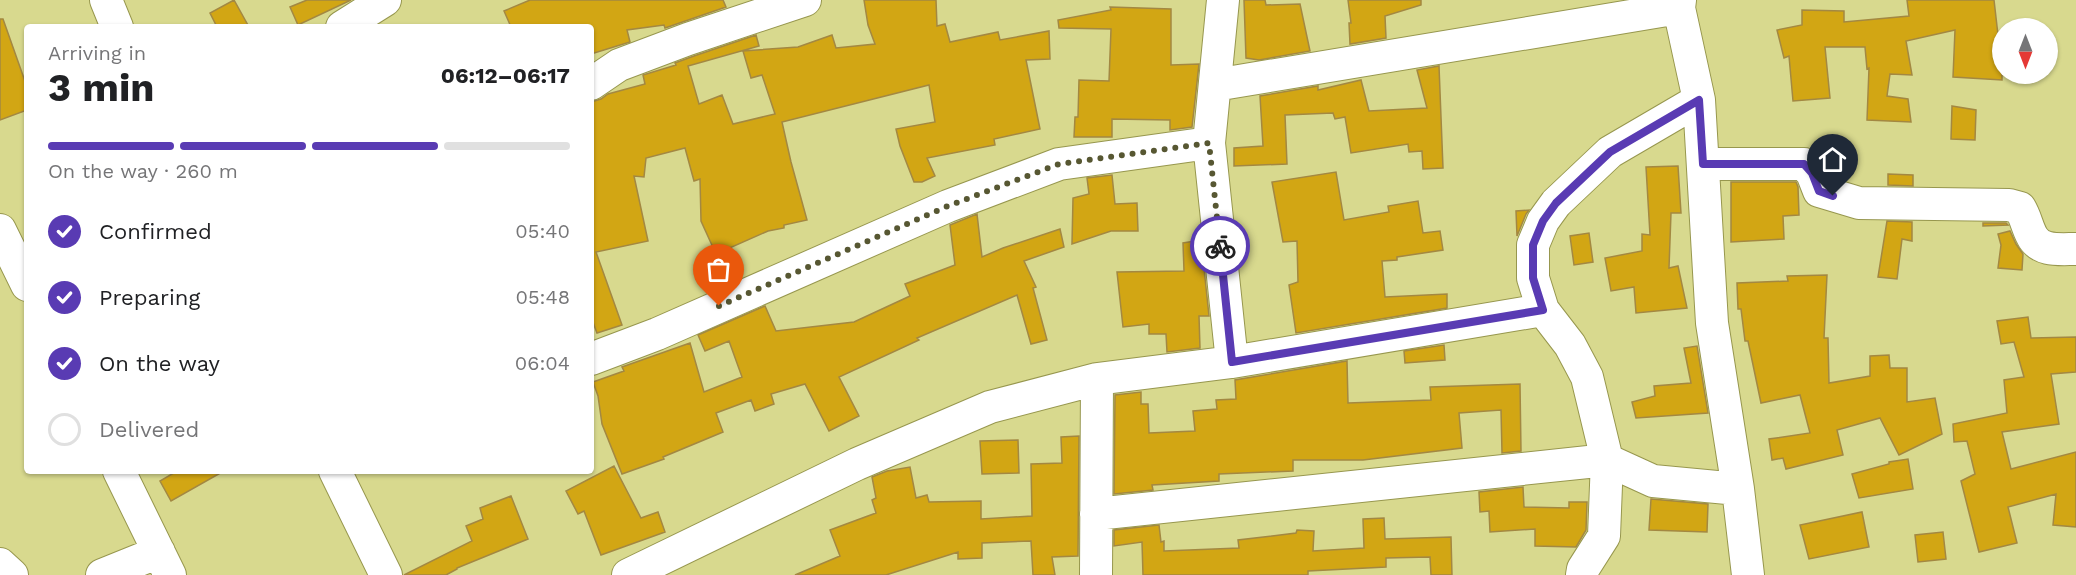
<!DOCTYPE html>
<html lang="en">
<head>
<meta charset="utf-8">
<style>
	body { margin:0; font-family:"Work Sans",sans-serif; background:#f2f2f2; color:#202124; height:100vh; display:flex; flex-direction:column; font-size:22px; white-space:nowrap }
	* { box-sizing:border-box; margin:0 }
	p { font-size:20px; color:#757577 }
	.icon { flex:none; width:33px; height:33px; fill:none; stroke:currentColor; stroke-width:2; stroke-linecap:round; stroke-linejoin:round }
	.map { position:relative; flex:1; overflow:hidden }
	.panel { position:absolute; left:24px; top:24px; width:570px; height:450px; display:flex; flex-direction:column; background:#fff; border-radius:6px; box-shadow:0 2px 4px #0004 }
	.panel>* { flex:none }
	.needle { width:39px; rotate:180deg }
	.fabs { position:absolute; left:1992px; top:18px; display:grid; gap:12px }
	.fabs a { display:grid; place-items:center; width:66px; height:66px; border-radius:50%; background:#fff; box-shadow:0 2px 4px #0004; font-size:30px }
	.pin { position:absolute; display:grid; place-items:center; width:51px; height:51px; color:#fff; margin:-62px -26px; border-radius:50% 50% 50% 0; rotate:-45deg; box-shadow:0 0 6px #0007 }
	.pin .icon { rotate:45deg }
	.courier { position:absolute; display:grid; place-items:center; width:60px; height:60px; margin:-30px; border:4px solid #593bb3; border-radius:50%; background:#fff; color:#222; box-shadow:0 2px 8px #0007 }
	.head em { font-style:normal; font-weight:700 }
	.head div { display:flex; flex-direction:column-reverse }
	.head { display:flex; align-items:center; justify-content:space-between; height:102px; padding:0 24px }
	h1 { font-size:39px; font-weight:700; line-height:45px }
	.bar { display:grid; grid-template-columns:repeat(4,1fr); gap:9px 6px; align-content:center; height:72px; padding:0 24px }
	.bar i { height:8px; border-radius:4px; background:#e0e0e0 }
	.bar .active { background:#593bb3 }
	.bar p { grid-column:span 4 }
	ol { padding:0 24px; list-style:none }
	li { display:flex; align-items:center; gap:18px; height:66px }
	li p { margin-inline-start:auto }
	li .icon { padding:6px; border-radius:50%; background:#593bb3; color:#fff; stroke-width:4 }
	li:last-child { color:#757577 }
	li i { width:33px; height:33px; border:3px solid #e0e0e0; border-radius:50% }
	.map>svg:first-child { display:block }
	.building { fill:#d2a614; stroke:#a38842; stroke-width:1.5 }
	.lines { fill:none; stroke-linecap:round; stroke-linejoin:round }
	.minor-casing { stroke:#97974e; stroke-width:34 }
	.minor { stroke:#fff; stroke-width:32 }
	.done { stroke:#575732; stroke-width:6; stroke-dasharray:0 10.8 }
	.route { stroke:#593bb3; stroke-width:8 }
</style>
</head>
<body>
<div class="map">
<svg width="2076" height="575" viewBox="0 0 2076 575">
	<rect width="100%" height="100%" fill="#d8d98e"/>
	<path class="building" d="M234 0 249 27H217L210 13Z
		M307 0H351L298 25 290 7Z
		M530 0H723L726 7 665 28 664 25 627 30 630 42 591 54V27H511L504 11Z
		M864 0H936L937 26 945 24 950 42 998 32 1000 40 1049 31 1050 59 1026 60 1040 129 994 139 995 145 927 158 935 176 922 182H914L900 146 896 129 935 122 929 85 782 122 791 162 807 220 784 225V228L768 231 716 254 701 221 700 179 694 181 685 148 646 158 644 177 634 176 648 241 596 252 622 325 597 333 591 317V102L601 99 608 94 645 84 643 75 676 65 675 63 694 56 756 35 759 46 688 66 699 104 722 95 733 124 775 114 762 75 751 78 743 51 798 47 832 35 836 48 875 44 868 25Z
		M1244 0H1265L1266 5 1300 4 1310 51 1259 60 1246 58Z
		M1348 0H1421V5L1385 16 1386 38 1350 44 1349 23H1351Z
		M1907 0H1994L2001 61H2002V80L1953 77 1955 30 1906 41 1912 75 1890 74 1887 96 1908 99 1911 122 1867 120 1869 68 1867 69 1865 47H1825L1830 98 1793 101 1789 56 1784 58 1777 30 1802 25V10L1844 11V22L1909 16Z
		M1110 7 1171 9V65L1199 64 1192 127 1170 130V120L1112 119V137H1074L1075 117H1078L1079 80 1109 81 1111 29 1059 28 1058 20 1111 10Z
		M0 19H3L27 87V110L0 120Z
		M1439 66 1443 168 1423 169 1422 151 1409 152 1408 144 1351 153 1345 117 1335 119 1333 113 1285 115 1287 164 1234 166V148L1263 146 1260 96 1318 86V90L1361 80 1369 111 1427 108 1417 70Z
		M1952 106 1976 110 1975 140 1951 139Z
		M1678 166 1681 213H1671L1669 268 1678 266 1687 308 1636 313 1634 287 1611 291 1605 258 1642 251V234L1650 235 1646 167Z
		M1336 172 1344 220 1389 212 1388 206 1418 201 1423 233 1440 231 1443 250 1397 257V260L1382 261 1385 297 1447 294V308L1296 333 1289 285 1298 282 1297 241 1283 242 1272 182Z
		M1888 174 1913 175V186L1888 185Z
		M1112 175 1115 204 1137 203 1138 231H1111L1072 244 1073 198 1089 194 1087 178Z
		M1731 182H1796L1798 187 1799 215 1783 216 1784 239 1731 242Z
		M1529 210 1526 214 1517 236 1516 211Z
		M977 214 982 257 1003 248 1060 229 1064 247 1024 261 1036 287 1033 288 1047 340 1031 344 1017 295 917 338 919 340 839 377 859 416 829 431 805 384 771 394 774 404 755 411 751 400 716 413 723 432 663 457 664 459 622 474 602 424 598 396 593 382 624 371 622 367 690 343 704 392 742 377 729 341 705 351 698 335 765 306 776 331 854 322 910 296 905 284 955 265 950 225Z
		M1887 221 1912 222V241L1902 239 1897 279 1878 277Z
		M1983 223H2006L2008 225 1983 226Z
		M2010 231 2016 244 2023 254 2022 270 1998 268 2001 245 1998 234Z
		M1589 233 1593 262 1574 265 1570 236Z
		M1201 240 1209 316H1199L1200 348 1167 352 1166 334H1149V324L1123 327 1117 272 1184 271 1183 243Z
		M1827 275 1824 338H1828L1829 383 1870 376V356L1889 355 1890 368H1907V402L1935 398 1942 434 1899 455 1880 418 1837 430 1843 455 1786 469 1783 458 1772 460 1769 439 1810 433 1800 395 1761 403 1748 341H1745L1741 309H1738L1737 283 1788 281 1787 276Z
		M2028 317 2031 338 2076 337V372L2051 374 2059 424 2002 432 2011 469 2076 452V527L2053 525 2056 494 2008 507 2017 543 1979 552 1961 481 1975 474 1967 441 1954 442 1953 424 2007 413 2004 380 2024 377 2014 342 2001 344 1997 321Z
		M1444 345 1445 360 1405 363 1404 351Z
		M1697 346 1708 413 1636 418 1632 402 1655 396 1654 386 1691 383 1684 348Z
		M1347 361 1348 403 1431 400 1430 387 1520 384 1521 451 1502 453 1501 410 1459 413 1462 448 1363 460H1293V471L1219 474V481L1152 485 1153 490 1114 494 1115 395 1141 392V404H1148L1149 433 1195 431 1193 411 1217 409 1216 400 1236 399 1235 380Z
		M1079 436 1078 556 1052 557 1055 575H1033L1031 541 982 543V558L958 559V552L886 575H795L840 556 830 530 876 513 872 500 876 498 872 477 887 471 910 467 916 498 927 495 929 502 981 501V519L1032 516 1031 464 1062 463 1061 437Z
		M1018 440 1019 473 982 474 980 441Z
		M1908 459 1913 489 1859 498 1852 474 1889 464V462Z
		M614 466 641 518 658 512 665 532 601 555 584 511 578 514 566 491Z
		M177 471H224L171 501 160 481Z
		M1523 487 1524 507 1569 508V502H1587L1586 530 1576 547 1535 546V529L1490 532 1489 511 1480 512 1479 492Z
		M511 496 528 539 457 568V569L446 575H404L472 541 466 526 483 519 480 508Z
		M1651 499 1708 504 1707 532 1649 530Z
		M1862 512 1869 547 1809 559 1800 525Z
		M1384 518 1385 539 1451 537 1452 575H1431L1430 557 1386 558V567L1308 571V575H1143L1142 542 1114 546V530L1159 525 1161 542 1164 541V551L1239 548 1238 540 1296 533 1297 530 1314 531 1313 551 1364 548 1363 519Z
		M1943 532 1946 559 1918 562 1915 535Z"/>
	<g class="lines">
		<g class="minor-casing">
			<path id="minor" d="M106 0 117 27
				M1675 0 1679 8 1699 100 1712 323 1738 489 1748 575
				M342 27 385 0
				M591 84 619 65 688 39 805 0
				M1215 85 1679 8 1680 0
				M1699 100 1610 152 1556 203 1543 221 1533 245V278L1543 310 1570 345 1587 377 1607 460 1653 481 1738 489
				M1703 164H1804L1812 173 1819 191 1859 203 2009 205 2020 208C2026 218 2027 227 2032 236 2040 252 2060 249 2076 249
				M0 230 27 285
				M591 359 657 334 948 206 1059 164 1209 143 1223 0
				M1232 362 1543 310
				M119 471 170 575
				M335 471 386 575
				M1096 514 1607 460 1604 536 1583 569 1582 575
				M0 564 12 575
				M102 575 159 552
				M628 575 857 464 990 407 1097 379
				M1096 575 1097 379 1232 362 1209 143"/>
		</g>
		<use href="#minor" class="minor"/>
	</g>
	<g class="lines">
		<path class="done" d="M719 306 948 206 1059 164 1209 143 1220 246"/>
		<path class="route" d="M1220 246 1232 362 1543 310 1533 278V245L1543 221 1556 203 1610 152 1699 100 1703 164H1804L1812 173 1819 191 1833 196"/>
	</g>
</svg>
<div class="fabs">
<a><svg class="needle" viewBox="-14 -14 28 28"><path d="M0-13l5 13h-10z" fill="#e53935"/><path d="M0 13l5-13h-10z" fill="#757577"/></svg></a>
</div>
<div class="pin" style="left:719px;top:306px;background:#ea580c"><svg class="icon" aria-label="bag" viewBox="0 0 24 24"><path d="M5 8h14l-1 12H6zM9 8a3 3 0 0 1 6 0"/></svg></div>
<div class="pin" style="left:1833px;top:196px;background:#1f2937"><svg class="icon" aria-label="home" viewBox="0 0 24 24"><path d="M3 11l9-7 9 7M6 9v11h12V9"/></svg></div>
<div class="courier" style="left:1220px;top:246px"><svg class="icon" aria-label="bike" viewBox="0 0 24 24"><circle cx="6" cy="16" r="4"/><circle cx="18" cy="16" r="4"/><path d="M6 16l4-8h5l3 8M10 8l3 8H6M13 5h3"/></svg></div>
<section class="panel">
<div class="head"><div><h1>3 min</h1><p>Arriving in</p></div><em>06:12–06:17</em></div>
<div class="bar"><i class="active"></i><i class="active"></i><i class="active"></i><i></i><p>On the way · 260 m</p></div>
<ol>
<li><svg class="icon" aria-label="check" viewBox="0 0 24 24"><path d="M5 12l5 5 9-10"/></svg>Confirmed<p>05:40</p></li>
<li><svg class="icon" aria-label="check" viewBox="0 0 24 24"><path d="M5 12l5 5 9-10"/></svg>Preparing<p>05:48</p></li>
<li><svg class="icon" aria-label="check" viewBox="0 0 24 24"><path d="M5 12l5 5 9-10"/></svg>On the way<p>06:04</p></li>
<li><i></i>Delivered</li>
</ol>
</section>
</div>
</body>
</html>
